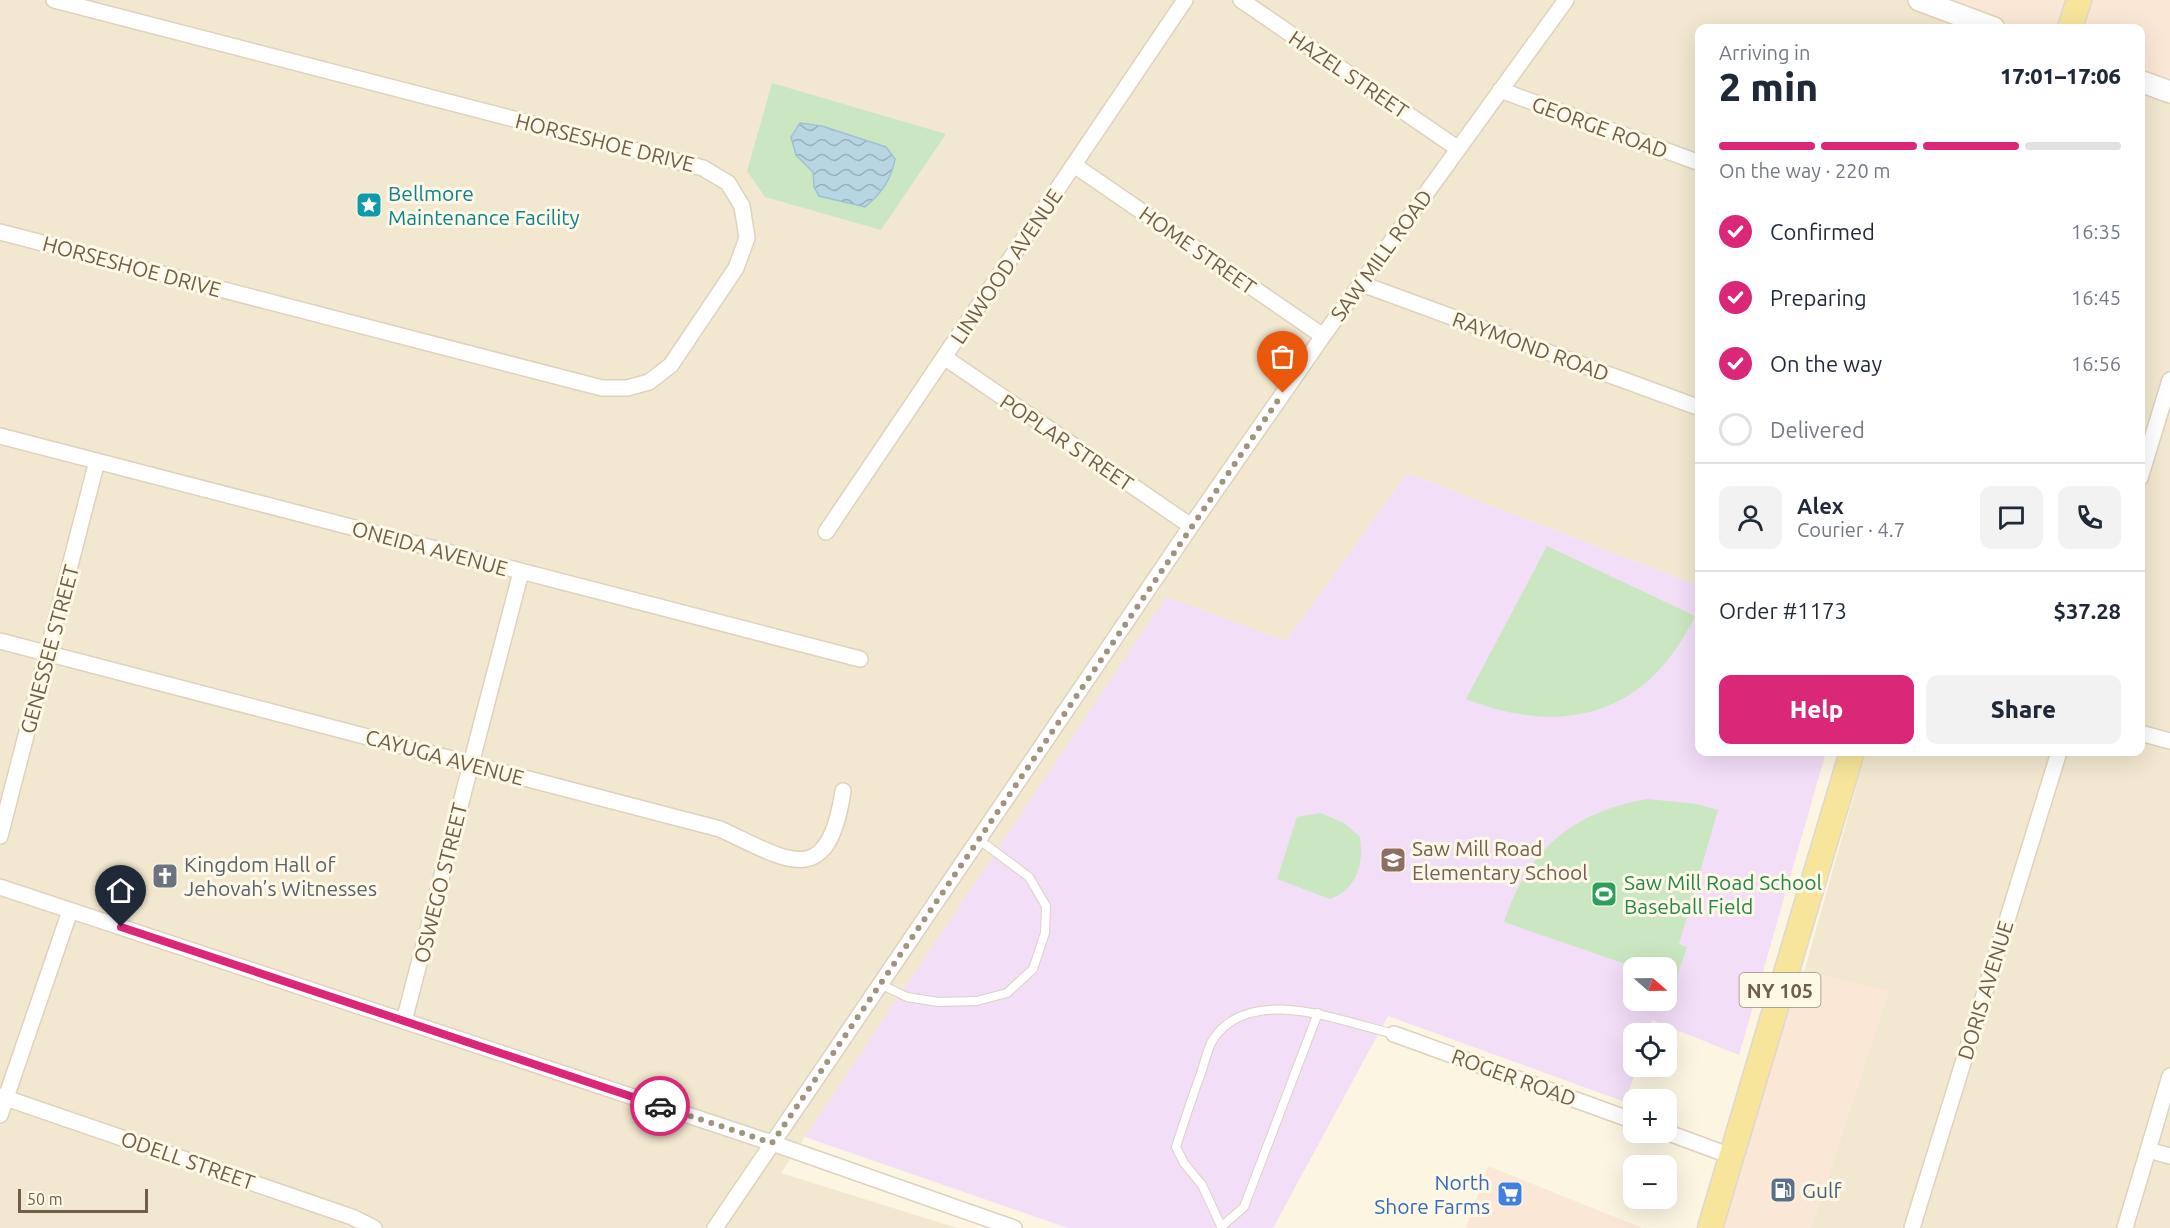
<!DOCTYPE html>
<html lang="en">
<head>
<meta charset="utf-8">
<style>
	body { margin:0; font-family:Ubuntu,sans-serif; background:#f2f2f3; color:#1f2937; height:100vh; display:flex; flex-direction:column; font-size:22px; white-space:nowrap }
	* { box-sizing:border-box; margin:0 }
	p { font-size:20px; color:#747a83 }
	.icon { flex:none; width:33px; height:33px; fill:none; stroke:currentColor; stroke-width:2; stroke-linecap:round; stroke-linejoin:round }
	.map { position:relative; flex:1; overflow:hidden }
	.side { position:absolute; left:1695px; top:24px; width:450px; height:732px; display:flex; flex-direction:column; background:#fff; border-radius:12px; box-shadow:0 6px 24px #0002 }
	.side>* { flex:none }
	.needle { width:39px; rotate:110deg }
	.controls { position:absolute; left:1623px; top:957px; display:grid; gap:12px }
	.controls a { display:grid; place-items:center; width:54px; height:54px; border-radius:12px; background:#fff; box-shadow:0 6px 24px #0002; font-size:30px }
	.scale { position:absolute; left:18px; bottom:15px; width:130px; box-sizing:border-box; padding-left:6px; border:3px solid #705e49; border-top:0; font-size:16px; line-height:21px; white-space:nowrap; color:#705e49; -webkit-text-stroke:4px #fef9e7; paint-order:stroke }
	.pin { position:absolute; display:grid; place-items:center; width:51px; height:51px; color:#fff; margin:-62px -26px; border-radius:50% 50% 50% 0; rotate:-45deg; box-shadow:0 0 6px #0007 }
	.pin .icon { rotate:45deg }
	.courier { position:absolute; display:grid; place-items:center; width:60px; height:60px; margin:-30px; border:4px solid #db2777; border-radius:50%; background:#fff; color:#222; box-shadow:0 2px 8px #0007 }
	.headline em { font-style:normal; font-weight:800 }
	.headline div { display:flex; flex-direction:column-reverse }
	.headline { display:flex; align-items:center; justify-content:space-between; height:102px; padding:0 24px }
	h1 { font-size:39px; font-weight:800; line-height:45px }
	.bar { display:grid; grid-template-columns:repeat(4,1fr); gap:9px 6px; align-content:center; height:72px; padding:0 24px }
	.bar i { height:8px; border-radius:4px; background:#e0e1e3 }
	.bar .selected { background:#db2777 }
	.bar p { grid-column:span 4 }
	.line { display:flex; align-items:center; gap:15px; padding:0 24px; border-top:2px solid #e0e1e3 }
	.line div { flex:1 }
	.round { display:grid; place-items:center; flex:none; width:63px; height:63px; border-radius:12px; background:#f2f2f3 }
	ol { padding:0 24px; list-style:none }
	li { display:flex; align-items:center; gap:18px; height:66px }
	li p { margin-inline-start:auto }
	li .icon { padding:6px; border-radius:50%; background:#db2777; color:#fff; stroke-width:4 }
	li:last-child { color:#747a83 }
	li i { width:33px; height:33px; border:3px solid #e0e1e3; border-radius:50% }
	.button { display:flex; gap:12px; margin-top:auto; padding:12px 24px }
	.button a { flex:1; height:69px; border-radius:12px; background:#db2777; color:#fff; font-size:24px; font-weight:800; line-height:69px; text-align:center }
	.button a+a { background:#f2f2f3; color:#1f2937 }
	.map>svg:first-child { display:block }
	.residential { fill:#f2e8d0 }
	.commercial { fill:#fbe7d5 }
	.education { fill:#f2def7; fill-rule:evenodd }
	.green { fill:#cae7c1 }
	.water { fill:url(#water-waves); stroke:#9ec2d4; stroke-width:1.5 }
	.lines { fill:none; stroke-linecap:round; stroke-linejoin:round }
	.service-casing { stroke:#ded2be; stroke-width:10 }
	.minor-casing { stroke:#ded2be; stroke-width:18 }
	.secondary-casing { stroke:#e0d2b9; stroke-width:24 }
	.primary-casing { stroke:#ddd8d3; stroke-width:27 }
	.service { stroke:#fff; stroke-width:8 }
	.minor { stroke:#fff; stroke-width:15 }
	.secondary { stroke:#fff; stroke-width:21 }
	.primary { stroke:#f7e59c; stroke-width:24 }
	.done { stroke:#a1937e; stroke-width:6; stroke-dasharray:0 10.8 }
	.route { stroke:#db2777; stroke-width:8 }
	.labels { text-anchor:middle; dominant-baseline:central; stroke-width:6; stroke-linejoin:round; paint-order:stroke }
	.shield { fill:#fef9e7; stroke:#9b8c78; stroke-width:1.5 }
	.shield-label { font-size:20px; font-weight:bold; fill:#705e49 }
	.street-label { font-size:21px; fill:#705e49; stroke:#fef9e7 }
	.culture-label { font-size:21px; fill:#0d838f; stroke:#fef9e7; text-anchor:start }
	.education-label { font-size:21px; fill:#785e54; stroke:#fef9e7; text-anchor:start }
	.worship-label { font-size:21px; fill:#5b616d; stroke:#fef9e7; text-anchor:start }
	.leisure-label { font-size:21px; fill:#27864d; stroke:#fef9e7; text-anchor:start }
	.shop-label { font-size:21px; fill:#366cbe; stroke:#fef9e7; text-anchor:end }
	.service-label { font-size:21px; fill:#4e5e75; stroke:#fef9e7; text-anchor:start }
</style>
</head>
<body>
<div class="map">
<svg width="2170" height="1228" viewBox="0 0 2170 1228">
	<defs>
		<pattern id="water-waves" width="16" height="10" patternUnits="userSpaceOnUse" patternTransform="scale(1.5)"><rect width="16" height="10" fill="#b7d5e3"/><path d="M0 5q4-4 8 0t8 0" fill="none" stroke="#99b0ba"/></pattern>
	</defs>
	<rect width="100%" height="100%" fill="#fbf5e1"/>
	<path class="residential" d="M0 0H1937L1993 28H1700L1699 586 1407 473 1286 641 1166 598 781 1173 957 1228H0Z
		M2141 84 2170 95V1228H1732L1866 752H2140Z"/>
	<path class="commercial" d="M1937 0H2170V95L2141 84 2140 28H1992Z
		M1794 968 1889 991 1812 1228H1717Z
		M1488 1166 1642 1228H1466Z"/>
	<path class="education" d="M1407 473 1699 586 1700 752H1826L1739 1055 1652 1020 1647 1033 1634 1034V1066L1637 1067 1625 1102 1388 1016 1273 1228H1068L805 1137 1166 597 1286 641ZM1634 968H1666V1000H1634Z"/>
	<path class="green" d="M772 83 946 134 881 230 765 197 747 171Z
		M1547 546 1695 616C1648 714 1565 738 1466 699Z
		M1647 799 1697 804 1718 810 1679 944 1687 947 1677 976 1667 983 1666 968 1634 967 1504 922C1527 850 1573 812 1647 799Z
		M1321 813 1344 823 1360 837C1364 864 1357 889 1330 899L1277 879 1297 817Z"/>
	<path class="water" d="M800 123 822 126 886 147 895 159C892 178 880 195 865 207L819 196 814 187 813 172 796 155 791 137Z"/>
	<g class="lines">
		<g class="service-casing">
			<path id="service" d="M880 984 907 997 938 1002 977 1001 1007 993 1033 969 1045 933 1046 906 1029 877 978 839
				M1221 1227 1244 1207 1318 1013
				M1222 1228 1202 1185 1184 1163 1176 1147C1184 1122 1192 1098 1201 1073 1204 1064 1207 1052 1211 1043 1246 981 1343 1022 1394 1034"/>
		</g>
		<g class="minor-casing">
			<path id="minor" d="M1241 0 1457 148
				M1500 90 1700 163
				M1074 165 1323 336
				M0 232 602 388H627L649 382 671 365 736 268 747 238 742 206 728 183 703 168 54 0
				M1362 284 1700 408
				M944 357 1191 526
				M0 436 860 659
				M2140 478 2170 380
				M826 532 1185 0
				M0 641 720 829C787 860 828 892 843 791
				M2140 733 2170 741
				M0 836 97 461
				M0 887 772 1143 1014 1228
				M404 1021 521 572
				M1394 1034 1634 1121
				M0 1096 352 1217 374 1228
				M0 1115 70 911
				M1666 1132 1731 1156
				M2148 1150 2170 1156
				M715 1228 1191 526 1323 336 1566 0
				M1912 1228 2059 752
				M2125 1228 2170 1076"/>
		</g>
		<g class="secondary-casing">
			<path id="secondary" d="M1919 0 1994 28
				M2140 81 2170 92"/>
		</g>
		<g class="primary-casing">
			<path id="primary" d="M2070 28 2079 0
				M1710 1228 1852 752"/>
		</g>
		<use href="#service" class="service"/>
		<use href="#minor" class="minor"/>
		<use href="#secondary" class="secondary"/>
		<use href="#primary" class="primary"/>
	</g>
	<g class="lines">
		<path class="done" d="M660 1106 772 1143 1283 393"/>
		<path class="route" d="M121 927 660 1106"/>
	</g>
	<defs>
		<g id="sight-square" transform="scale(1.35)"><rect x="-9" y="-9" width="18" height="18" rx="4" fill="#0f9aa8" stroke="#fef9e7"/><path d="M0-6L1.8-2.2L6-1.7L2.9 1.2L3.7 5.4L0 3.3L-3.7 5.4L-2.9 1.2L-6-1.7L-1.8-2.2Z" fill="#fff"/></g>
		<g id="school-square" transform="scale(1.35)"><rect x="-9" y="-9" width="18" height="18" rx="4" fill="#8d6e63" stroke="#fef9e7"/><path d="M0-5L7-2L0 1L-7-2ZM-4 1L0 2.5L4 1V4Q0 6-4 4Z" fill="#fff"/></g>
		<g id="church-square" transform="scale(1.35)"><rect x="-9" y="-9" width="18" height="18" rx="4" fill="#6b7280" stroke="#fef9e7"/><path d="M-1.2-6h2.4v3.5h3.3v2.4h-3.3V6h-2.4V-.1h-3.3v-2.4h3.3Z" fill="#fff"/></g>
		<g id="stadium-square" transform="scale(1.35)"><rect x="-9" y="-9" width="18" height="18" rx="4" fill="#2e9e5b" stroke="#fef9e7"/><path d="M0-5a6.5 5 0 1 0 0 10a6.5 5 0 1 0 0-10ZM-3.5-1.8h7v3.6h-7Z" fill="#fff"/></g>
		<g id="fuel-square" transform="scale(1.35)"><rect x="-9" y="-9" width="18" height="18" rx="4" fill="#5c6f8a" stroke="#fef9e7"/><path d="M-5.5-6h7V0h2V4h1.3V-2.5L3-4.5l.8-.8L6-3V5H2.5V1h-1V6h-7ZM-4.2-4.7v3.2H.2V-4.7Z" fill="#fff"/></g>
		<g id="supermarket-square" transform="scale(1.35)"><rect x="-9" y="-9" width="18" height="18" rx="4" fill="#3f7fe0" stroke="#fef9e7"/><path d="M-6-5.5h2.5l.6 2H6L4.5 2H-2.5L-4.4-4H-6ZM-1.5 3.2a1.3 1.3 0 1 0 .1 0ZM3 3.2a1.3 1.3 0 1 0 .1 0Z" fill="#fff"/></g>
	</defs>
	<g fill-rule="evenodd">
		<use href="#sight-square" x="369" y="205"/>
		<use href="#school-square" x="1393" y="860"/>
		<use href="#church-square" x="165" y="876"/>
		<use href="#stadium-square" x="1604" y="894"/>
		<use href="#fuel-square" x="1783" y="1190"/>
		<use href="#supermarket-square" x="1510" y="1194"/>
	</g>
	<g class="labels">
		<rect class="shield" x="1739.5" y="973" width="81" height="34" rx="4.5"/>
		<g class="shield-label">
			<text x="1780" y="990">NY 105</text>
		</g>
		<g class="street-label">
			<text transform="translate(1349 74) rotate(34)">HAZEL STREET</text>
			<text transform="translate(1600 127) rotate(20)">GEORGE ROAD</text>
			<text transform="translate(605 142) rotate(14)">HORSESHOE DRIVE</text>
			<text transform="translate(1198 250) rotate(35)">HOME STREET</text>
			<text transform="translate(1381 255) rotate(-54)">SAW MILL ROAD</text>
			<text transform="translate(132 266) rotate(15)">HORSESHOE DRIVE</text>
			<text transform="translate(1006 266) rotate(-56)">LINWOOD AVENUE</text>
			<text transform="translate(1531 346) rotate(20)">RAYMOND ROAD</text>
			<text transform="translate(1067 442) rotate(34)">POPLAR STREET</text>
			<text transform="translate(430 548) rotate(15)">ONEIDA AVENUE</text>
			<text transform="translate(49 649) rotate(-75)">GENESSEE STREET</text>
			<text transform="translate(445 757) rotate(15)">CAYUGA AVENUE</text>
			<text transform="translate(440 883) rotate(-76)">OSWEGO STREET</text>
			<text transform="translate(1985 990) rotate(-73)">DORIS AVENUE</text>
			<text transform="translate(1514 1077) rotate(20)">ROGER ROAD</text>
			<text transform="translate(188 1160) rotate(19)">ODELL STREET</text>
		</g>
		<g class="culture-label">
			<text x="388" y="193">Bellmore<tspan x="388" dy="24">Maintenance Facility</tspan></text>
		</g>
		<g class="education-label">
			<text x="1412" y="848">Saw Mill Road<tspan x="1412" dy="24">Elementary School</tspan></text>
		</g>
		<g class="worship-label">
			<text x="184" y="864">Kingdom Hall of<tspan x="184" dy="24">Jehovah’s Witnesses</tspan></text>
		</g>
		<g class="leisure-label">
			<text x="1624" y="882">Saw Mill Road School<tspan x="1624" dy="24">Baseball Field</tspan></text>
		</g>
		<g class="shop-label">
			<text x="1490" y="1182">North<tspan x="1490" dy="24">Shore Farms</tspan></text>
		</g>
		<g class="service-label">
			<text x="1802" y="1190">Gulf</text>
		</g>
	</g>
</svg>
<div class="controls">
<a><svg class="needle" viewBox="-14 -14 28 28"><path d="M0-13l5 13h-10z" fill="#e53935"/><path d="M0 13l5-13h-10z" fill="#747a83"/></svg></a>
<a><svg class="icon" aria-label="locate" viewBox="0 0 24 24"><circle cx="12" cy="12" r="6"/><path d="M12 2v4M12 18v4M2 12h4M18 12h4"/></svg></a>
<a>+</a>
<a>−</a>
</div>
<div class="scale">50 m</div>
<div class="pin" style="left:1283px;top:393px;background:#ea580c"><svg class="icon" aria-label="bag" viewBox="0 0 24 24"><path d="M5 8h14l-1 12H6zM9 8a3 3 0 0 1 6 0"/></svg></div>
<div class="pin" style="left:121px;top:927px;background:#1f2937"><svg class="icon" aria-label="home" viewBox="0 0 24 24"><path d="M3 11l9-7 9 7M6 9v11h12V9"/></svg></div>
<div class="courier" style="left:660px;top:1106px"><svg class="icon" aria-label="car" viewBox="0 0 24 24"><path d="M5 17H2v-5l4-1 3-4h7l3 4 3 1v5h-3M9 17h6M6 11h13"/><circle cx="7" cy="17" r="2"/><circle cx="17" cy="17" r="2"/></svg></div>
<section class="side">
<div class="headline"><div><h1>2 min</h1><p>Arriving in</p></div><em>17:01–17:06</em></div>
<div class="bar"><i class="selected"></i><i class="selected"></i><i class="selected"></i><i></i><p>On the way · 220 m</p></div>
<ol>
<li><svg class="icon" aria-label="check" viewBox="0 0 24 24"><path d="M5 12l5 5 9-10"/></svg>Confirmed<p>16:35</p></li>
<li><svg class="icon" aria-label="check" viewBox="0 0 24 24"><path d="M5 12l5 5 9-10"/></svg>Preparing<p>16:45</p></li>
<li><svg class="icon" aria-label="check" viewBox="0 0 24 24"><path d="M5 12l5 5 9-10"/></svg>On the way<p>16:56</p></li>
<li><i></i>Delivered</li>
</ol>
<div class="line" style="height:108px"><a class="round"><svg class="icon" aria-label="person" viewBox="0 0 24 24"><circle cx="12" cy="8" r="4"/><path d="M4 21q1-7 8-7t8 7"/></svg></a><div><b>Alex</b><p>Courier · 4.7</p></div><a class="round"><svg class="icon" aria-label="chat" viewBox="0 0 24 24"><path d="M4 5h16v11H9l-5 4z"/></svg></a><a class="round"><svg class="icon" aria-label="phone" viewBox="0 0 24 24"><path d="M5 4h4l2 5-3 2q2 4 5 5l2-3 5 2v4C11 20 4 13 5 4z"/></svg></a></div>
<div class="line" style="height:78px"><div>Order #1173</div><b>$37.28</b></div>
<div class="button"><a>Help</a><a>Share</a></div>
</section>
</div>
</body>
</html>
